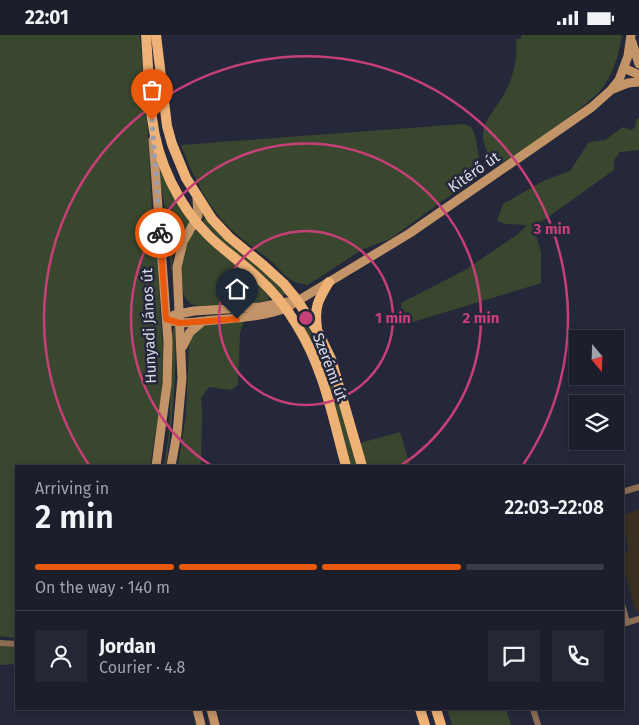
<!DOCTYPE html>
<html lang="en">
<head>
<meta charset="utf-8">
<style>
	body { margin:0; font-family:"Fira Sans",sans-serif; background:#252734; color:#f1f3f6; height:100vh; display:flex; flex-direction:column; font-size:19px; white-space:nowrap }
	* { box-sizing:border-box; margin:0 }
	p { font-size:16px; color:#a0a2a9 }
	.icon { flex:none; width:28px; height:28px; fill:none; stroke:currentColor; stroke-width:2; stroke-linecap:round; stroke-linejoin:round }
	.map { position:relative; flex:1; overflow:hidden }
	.panel { position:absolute; left:15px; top:430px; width:609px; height:245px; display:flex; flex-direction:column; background:#1c1e2c; border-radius:0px; box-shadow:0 2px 8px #0003,0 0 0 1px #3a3c48 }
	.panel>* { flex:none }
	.needle { width:32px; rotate:161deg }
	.controls { position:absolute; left:569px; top:295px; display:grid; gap:10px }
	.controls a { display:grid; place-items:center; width:55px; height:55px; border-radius:0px; background:#1c1e2c; box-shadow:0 2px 8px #0003,0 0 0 1px #3a3c48; font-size:25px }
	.pin { position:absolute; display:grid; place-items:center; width:42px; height:42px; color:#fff; margin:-51px -21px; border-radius:50% 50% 50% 0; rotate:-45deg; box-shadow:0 0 5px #0007 }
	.pin .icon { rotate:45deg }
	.courier { position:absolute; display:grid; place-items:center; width:50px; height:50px; margin:-25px; border:4px solid #ea580c; border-radius:50%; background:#fff; color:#222; box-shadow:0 1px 6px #0007 }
	.head em { font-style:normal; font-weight:600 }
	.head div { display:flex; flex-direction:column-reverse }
	.head { display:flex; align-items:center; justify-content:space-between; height:85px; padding:0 20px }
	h1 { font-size:32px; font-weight:600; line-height:38px }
	.bar { display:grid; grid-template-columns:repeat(4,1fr); gap:8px 5px; align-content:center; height:60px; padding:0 20px }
	.bar i { height:6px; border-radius:4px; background:#3a3c48 }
	.bar .on { background:#ea580c }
	.bar p { grid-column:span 4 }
	.line { display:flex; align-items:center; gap:12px; padding:0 20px; border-top:1px solid #3a3c48 }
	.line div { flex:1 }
	.round { display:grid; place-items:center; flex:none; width:52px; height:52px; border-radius:0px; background:#252734 }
	.status { display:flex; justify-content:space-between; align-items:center; height:35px; padding:0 25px; background:#1c1e2c; direction:ltr }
	.status svg { height:14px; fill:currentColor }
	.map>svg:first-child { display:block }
	.education { fill:#393020 }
	.green { fill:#3a472f }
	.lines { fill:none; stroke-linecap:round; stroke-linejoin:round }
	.street { stroke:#8b6e52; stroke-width:6 }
	.secondary { stroke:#c39467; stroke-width:9 }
	.primary { stroke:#eeb276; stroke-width:10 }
	.done { stroke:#9b9eac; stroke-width:5; stroke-dasharray:0 9 }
	.route { stroke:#ea580c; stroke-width:6 }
	.ring { fill:none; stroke:#c73f77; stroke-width:2.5 }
	.labels { text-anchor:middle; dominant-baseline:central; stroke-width:5; stroke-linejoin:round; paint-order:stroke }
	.street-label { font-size:15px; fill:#dbdde9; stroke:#25283a }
	.centre { fill:#c73f77; stroke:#25283a; stroke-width:2.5 }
	.ring-label { font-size:15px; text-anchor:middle; font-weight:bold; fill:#c73f77; stroke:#25283a; stroke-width:5; stroke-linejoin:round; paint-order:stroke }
</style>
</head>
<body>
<div class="status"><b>22:01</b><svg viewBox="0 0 49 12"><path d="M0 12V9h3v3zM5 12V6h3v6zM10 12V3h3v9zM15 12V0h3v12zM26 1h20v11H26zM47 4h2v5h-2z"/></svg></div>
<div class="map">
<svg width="639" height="690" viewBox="0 0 639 690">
	<rect width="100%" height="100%" fill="#25283a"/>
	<path class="education" d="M639 475V576L636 577 623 531V518L629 516 623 490 622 480Z"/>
	<path class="green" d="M0 0H140L147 83 152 175 155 192 163 316 161 365 150 431H16V603L0 601Z
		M521 0H622C619 20 613 41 599 57 587 70 517 123 502 127 498 128 494 126 490 125 488 118 484 110 483 103 482 86 496 74 503 61 513 45 518 23 516 4H521Z
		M639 83V115L620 117 614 125V135L534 192 541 218V248L403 290 401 268 465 235 518 199 527 190 506 189 497 186 503 169 543 146 570 136 589 107 605 105 623 92 630 95 635 93 636 85Z
		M464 89 471 92 475 100 480 128 477 141 390 204 363 214 306 251 305 249C288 248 283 237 271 226 259 216 246 208 235 198 209 175 193 142 181 110Z
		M159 132 190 186C186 194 179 201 176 210 168 231 175 254 175 276L166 177 161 153Z
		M205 182C230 210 261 231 286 259V260L282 261 222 207 203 187Z
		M196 195 223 220 254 244 269 261 268 265 254 268 201 271C174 271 180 229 186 212 188 206 192 200 196 195Z
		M299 278C331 323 342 379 358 431H351L318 320 301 286Z
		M244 286 240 298 238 350 231 355 209 352 201 363 202 377 201 431H178L186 379 189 310C194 284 222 288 244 286Z
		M175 289C177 337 173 383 166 431H164L169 398 172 298Z
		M400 397 410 431H367L360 408Z
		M0 611 16 612V629L0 630Z
		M447 674H506L511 690H452Z"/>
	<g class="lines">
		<path class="street" d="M622 457 639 452
			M622 569 627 587
			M622 589 639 584
			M0 608 16 609
			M533 674 538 690"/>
		<path class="secondary" d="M632 7 639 29
			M624 33 639 40
			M613 54 628 48 639 47
			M153 105 168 307 167 349 156 431
			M174 280 194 276 260 272 287 267
			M167 284C179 290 192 287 205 286 233 283 259 283 286 273L410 198 592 72 611 55 619 45 628 21 631 0
			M183 311 190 297 202 287
			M171 431 177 398 182 343 177 232 183 207 198 181 197 164
			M197 674 201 690
			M211 674 215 690"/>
		<path class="primary" d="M146 0C148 28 149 56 152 83 157 125 178 171 209 201 223 215 240 226 255 240 272 255 287 273 298 292 324 334 333 384 346 431
			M156 0 167 91 172 109 186 143 212 184 229 202 262 229 284 249 297 265 318 297 331 324 362 431
			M317 293C314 272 318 265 329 247
			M420 674 425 690
			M436 674 441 690"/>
	</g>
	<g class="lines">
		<path class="done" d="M152 85 160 198"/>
		<path class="route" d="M160 198 166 284 180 288 237 284"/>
	</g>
	<g class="ring">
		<circle cx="306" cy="283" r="87"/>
		<path d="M212 431A175 175 0 1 1 400 431"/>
		<path d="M89 430A262 262 0 1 1 523 430"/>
	</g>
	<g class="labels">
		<g class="street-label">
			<text transform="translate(474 137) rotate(-35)">Kitérő út</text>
			<text transform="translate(149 291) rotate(-92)">Hunyadi János út</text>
			<text transform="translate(330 332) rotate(69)">Szerémi út</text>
		</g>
	</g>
	<circle cx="306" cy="283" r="8" class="centre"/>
	<g class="ring-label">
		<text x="552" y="199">3 min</text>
		<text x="393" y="288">1 min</text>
		<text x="481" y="288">2 min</text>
	</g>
</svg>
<div class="controls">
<a><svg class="needle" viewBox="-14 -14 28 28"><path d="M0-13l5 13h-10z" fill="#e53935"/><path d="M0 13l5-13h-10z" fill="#a0a2a9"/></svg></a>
<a><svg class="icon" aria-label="layers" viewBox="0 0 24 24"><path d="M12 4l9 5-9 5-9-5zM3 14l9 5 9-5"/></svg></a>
</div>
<div class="pin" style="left:152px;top:85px;background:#ea580c"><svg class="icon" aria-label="bag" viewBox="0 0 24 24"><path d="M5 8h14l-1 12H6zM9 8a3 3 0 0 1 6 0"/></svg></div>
<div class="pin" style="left:237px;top:284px;background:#1f2937"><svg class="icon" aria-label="home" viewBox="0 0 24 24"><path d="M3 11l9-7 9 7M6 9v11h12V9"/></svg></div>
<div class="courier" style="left:160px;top:198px"><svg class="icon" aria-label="bike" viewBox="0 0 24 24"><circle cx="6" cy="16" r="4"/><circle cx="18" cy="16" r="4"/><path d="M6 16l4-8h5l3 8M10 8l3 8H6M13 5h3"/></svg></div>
<section class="panel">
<div class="head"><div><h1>2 min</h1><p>Arriving in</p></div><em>22:03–22:08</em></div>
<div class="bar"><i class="on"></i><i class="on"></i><i class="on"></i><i></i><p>On the way · 140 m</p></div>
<div class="line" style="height:90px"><a class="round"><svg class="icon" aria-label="person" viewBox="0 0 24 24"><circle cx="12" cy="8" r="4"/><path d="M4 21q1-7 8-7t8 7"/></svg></a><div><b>Jordan</b><p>Courier · 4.8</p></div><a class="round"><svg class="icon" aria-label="chat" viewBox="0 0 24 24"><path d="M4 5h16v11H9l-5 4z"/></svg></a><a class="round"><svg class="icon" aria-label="phone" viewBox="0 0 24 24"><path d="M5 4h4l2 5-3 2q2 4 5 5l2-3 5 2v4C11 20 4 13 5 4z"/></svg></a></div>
</section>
</div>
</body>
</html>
